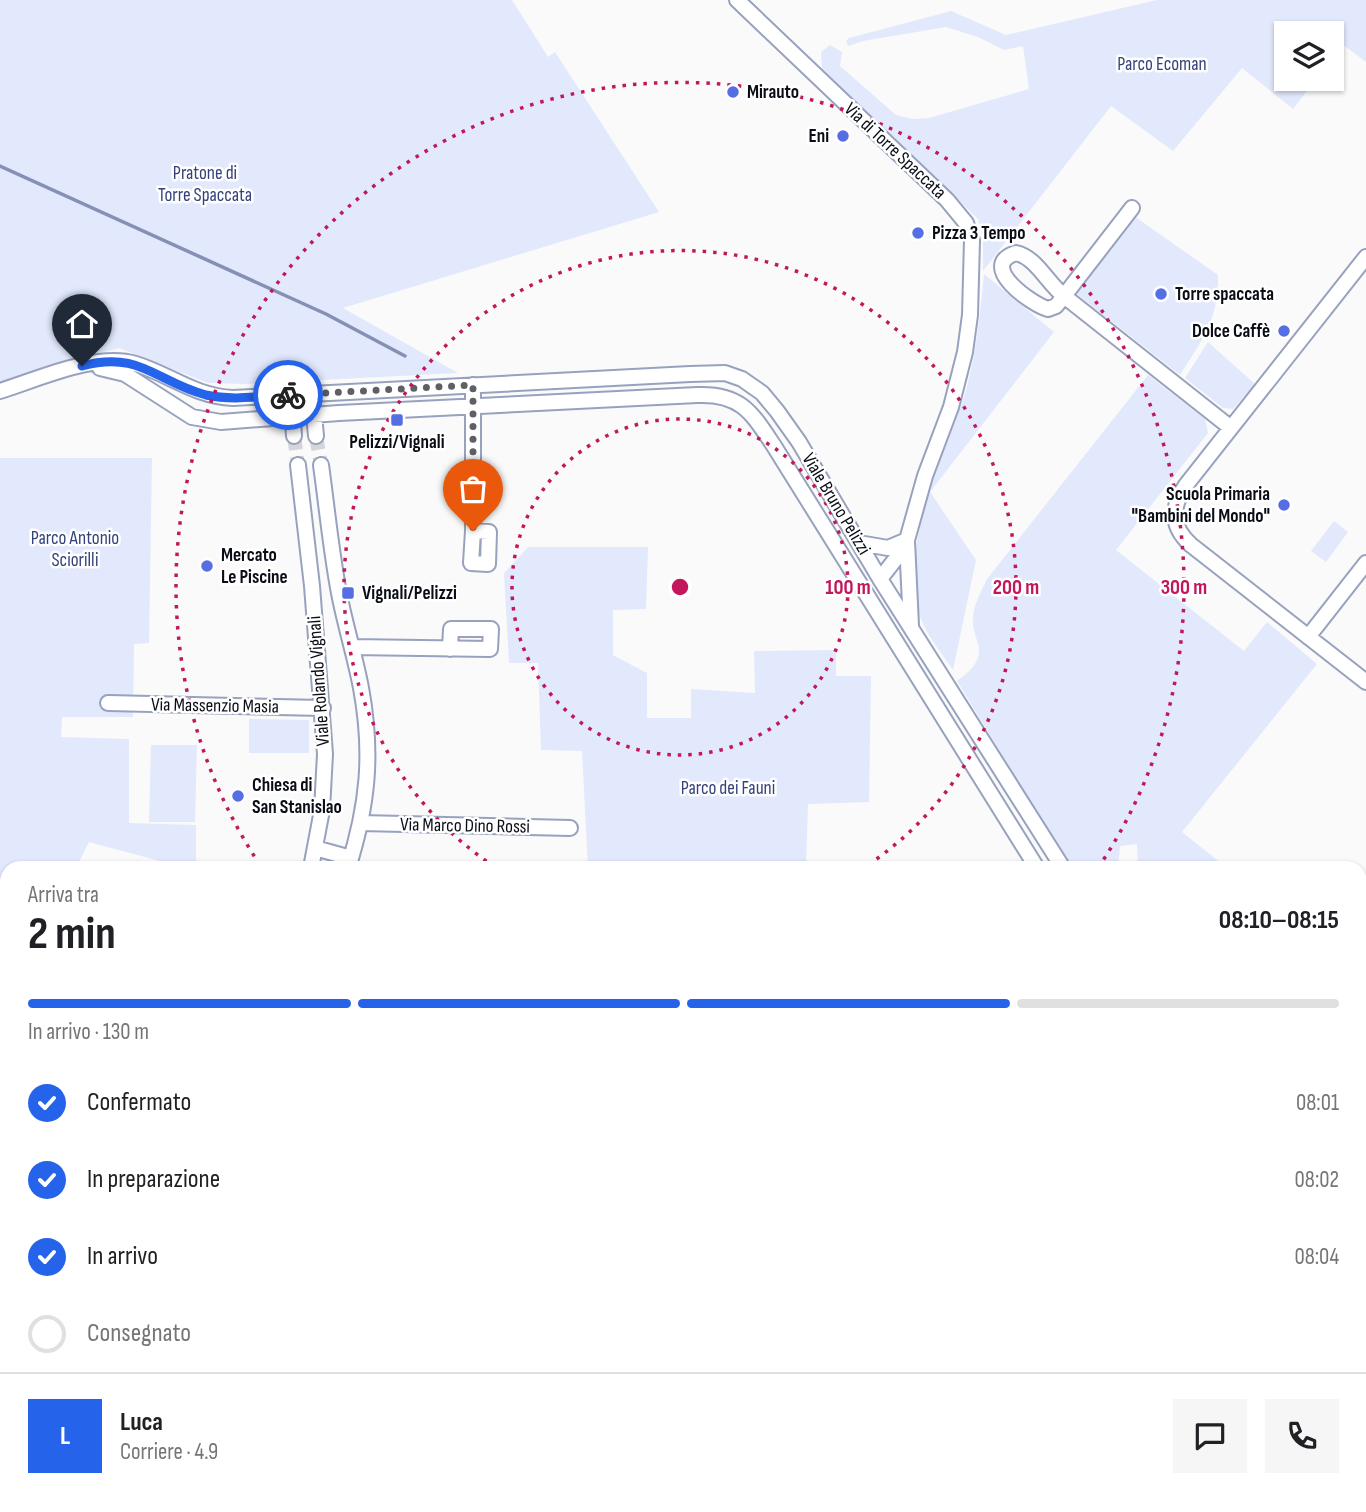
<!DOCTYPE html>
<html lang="it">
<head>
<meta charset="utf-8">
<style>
	body { margin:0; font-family:"Sofia Sans Condensed",sans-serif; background:#f6f6f6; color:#202124; height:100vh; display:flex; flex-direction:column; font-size:26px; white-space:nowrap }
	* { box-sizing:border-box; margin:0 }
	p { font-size:23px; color:#757577 }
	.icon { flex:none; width:38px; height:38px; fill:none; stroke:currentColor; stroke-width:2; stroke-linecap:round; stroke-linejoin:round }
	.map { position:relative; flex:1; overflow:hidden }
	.side { position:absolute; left:0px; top:861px; width:1367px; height:651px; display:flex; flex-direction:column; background:#fff; border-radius:21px 21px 0 0; box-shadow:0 2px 5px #0004 }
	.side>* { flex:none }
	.buttons { position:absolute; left:1274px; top:21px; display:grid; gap:14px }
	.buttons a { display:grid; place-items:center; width:70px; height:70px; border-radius:0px; background:#fff; box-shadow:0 2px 5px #0004; font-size:35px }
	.pin { position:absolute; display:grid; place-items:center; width:60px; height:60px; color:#fff; margin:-72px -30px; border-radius:50% 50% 50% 0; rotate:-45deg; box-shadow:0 0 7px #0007 }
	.pin .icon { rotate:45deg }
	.courier { position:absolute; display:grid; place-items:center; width:70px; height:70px; margin:-35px; border:5px solid #2563eb; border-radius:50%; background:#fff; color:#222; box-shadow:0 2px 9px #0007 }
	.summary em { font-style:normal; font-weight:700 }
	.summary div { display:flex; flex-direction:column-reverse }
	.summary { display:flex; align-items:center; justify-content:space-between; height:119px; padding:0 28px }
	h1 { font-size:46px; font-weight:700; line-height:52px }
	.bar { display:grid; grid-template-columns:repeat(4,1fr); gap:10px 7px; align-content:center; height:84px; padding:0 28px }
	.bar i { height:9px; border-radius:5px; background:#e0e0e0 }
	.bar .active { background:#2563eb }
	.bar p { grid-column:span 4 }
	.line { display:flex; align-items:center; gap:18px; padding:0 28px; border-top:2px solid #e0e0e0 }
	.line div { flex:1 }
	.round { display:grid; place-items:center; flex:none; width:74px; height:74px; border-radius:0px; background:#f6f6f6 }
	ol { padding:0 28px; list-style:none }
	li { display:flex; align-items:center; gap:21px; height:77px }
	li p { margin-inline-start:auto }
	li .icon { padding:7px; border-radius:50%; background:#2563eb; color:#fff; stroke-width:4 }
	li:last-child { color:#757577 }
	li i { width:38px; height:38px; border:4px solid #e0e0e0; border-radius:50% }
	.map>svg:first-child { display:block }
	.green { fill:#e2e9fc }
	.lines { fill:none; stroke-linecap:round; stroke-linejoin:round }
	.stream { stroke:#8591b4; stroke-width:3.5 }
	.minor-tunnel { stroke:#d6d6d8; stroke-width:14; stroke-dasharray:14 7; stroke-linecap:butt }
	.minor-casing { stroke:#98a2be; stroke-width:18 }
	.minor { stroke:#fff; stroke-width:14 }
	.done { stroke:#5e6066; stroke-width:7; stroke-dasharray:0 12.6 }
	.route { stroke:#2563eb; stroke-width:9 }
	.ring { fill:none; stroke:#c2185b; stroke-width:3.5; stroke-dasharray:3.5 7 }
	.poi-dot { fill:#556ee3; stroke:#fff; stroke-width:2.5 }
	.labels { text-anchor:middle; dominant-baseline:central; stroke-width:5; stroke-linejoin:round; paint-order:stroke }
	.park-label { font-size:19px; fill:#34427b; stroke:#fff }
	.poi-label { font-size:19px; font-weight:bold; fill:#0a0d16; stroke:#fff; text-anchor:start }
	.street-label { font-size:19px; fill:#0a0d16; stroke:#fff }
	.centre { fill:#c2185b; stroke:#fff; stroke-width:3.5 }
	.ring-label { font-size:21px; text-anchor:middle; font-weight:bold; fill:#c2185b; stroke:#fff; stroke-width:5; stroke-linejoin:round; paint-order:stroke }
</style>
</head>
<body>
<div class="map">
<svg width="1366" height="1512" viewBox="0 0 1366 1512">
	<rect width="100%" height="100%" fill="#fafafa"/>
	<path class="green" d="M0 0H512L548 57 555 52 659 212 343 308 458 373 245 384 208 383 119 348 0 383Z
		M1157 0H1366V62L1342 44 1332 58V33H1286V79H1316L1293 109 1242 68 1173 151 1111 106 983 271V240L978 219 822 69 821 52 830 45 842 52 840 66 896 115 913 119 929 118 1029 89 1023 46 1004 50 978 37 946 27 863 41 848 46 846 41 849 38 951 11 1006 35Z
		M1134 216 1218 275C1219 319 1202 340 1180 375L1074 292Z
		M984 274 1054 332 930 492 976 560 953 670C939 649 919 627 916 600 906 531 941 464 963 400 976 359 980 316 984 274Z
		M1208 342 1255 384 1233 409 1223 408 1185 378Z
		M1148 375 1205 419 1208 433 1116 550 1244 651 1267 622 1317 664 1182 832 1227 868H1138L1137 844 1120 846 1118 868H1071L957 681C969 672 983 661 978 644 976 636 973 630 973 622 972 607 981 592 987 579Z
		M0 458H152L149 643 134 644 133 717H62L61 737 129 739V823L196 825V868H186L89 842 76 868H7V978L0 990Z
		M1334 521 1348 532 1326 562 1311 551Z
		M528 547H648L646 609 613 610V655L647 673V718H691V689L755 693 754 651 836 650V676H871L869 802 808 804 806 868H588L582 751 541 750 538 663H509L504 573Z
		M249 719 309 720V753H249Z
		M151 745H197L195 822H149Z
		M0 1181 7 1185V1295L0 1291Z
		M7 1337V1457H0V1348Z
		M1366 1369V1512H1309L1300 1505H1360V1372Z
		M76 1505H198V1512H76Z
		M1102 1505H1190L1184 1512H1124Z"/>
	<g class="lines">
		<path class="stream" d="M0 166 326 314 405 356"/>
		<path class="minor-tunnel" d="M294 436 298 465
			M316 436 321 465"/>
		<g class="minor-casing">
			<path id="minor" d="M737 0 947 200 966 223 972 240 970 315 965 352 951 407 925 476 907 540 901 552 880 579
				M1132 208 1064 296 1231 428
				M1016 253C1036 257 1048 284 1064 296L1056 306 1048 309C1033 305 976 266 1016 253Z
				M1366 257 1186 485C1171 507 1170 526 1191 545L1366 682
				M100 368 125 374 192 417 221 422 339 413 697 395C741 393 752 413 774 446L1037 868
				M473 385V531
				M0 391C39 379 96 352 136 364 171 375 194 396 233 398L690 374 725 373 742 379 762 393 777 411 799 442 880 579 1063 868
				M312 393 316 436
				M291 394 294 436
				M298 465 312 586 325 754 322 810 311 868
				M321 465C327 508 331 551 339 593 345 625 355 656 361 688 373 753 368 805 348 868
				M473 531 489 532 488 564 471 563Z
				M907 541 911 626
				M859 543 888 548 907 540
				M1308 637 1366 563
				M352 647 490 649 491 629H451L450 649
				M108 703 323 708
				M361 823 570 828
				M315 848 351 858
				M1360 953 1366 946
				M1360 990 1366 982
				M0 1084 7 1073
				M0 1121 7 1110
				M1360 1244 1366 1247
				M1360 1265 1366 1268
				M1360 1308 1366 1314
				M0 1325 7 1316
				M1360 1357 1366 1351
				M0 1464H7
				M210 1505V1512
				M1061 1507 1076 1512
				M1201 1512 1206 1505"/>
		</g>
		<use href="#minor" class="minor"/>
	</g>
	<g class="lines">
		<path class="done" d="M288 395 473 385V531"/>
		<path class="route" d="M82 366C140 350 156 382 206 395 233 401 261 396 288 395"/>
	</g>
	<g class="ring">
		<circle cx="680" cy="587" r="168"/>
		<path d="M495 867A336 336 0 1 1 865 867"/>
		<path d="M260 865A504 504 0 1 1 1100 865"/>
	</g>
	<g class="poi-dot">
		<circle cx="733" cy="92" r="7"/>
		<circle cx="843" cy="136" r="7"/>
		<circle cx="918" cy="233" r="7"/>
		<circle cx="1161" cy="294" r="7"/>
		<circle cx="1284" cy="331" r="7"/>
		<rect x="390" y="413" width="14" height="14" rx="3.5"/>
		<circle cx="1284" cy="505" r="7"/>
		<circle cx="207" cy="566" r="7"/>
		<rect x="341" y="586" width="14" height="14" rx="3.5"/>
		<circle cx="238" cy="796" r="7"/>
	</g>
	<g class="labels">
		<g class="park-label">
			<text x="1162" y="64">Parco Ecoman</text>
			<text x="205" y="173">Pratone di<tspan x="205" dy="22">Torre Spaccata</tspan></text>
			<text x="75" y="538">Parco Antonio<tspan x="75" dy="22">Sciorilli</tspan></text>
			<text x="728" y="788">Parco dei Fauni</text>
		</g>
		<g class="poi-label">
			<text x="747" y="92">Mirauto</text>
			<text x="829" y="136" text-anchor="end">Eni</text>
			<text x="932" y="233">Pizza 3 Tempo</text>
			<text x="1175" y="294">Torre spaccata</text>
			<text x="1270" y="331" text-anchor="end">Dolce Caffè</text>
			<text x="397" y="442" text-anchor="middle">Pelizzi/Vignali</text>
			<text x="1270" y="494" text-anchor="end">Scuola Primaria<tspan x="1270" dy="22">"Bambini del Mondo"</tspan></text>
			<text x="221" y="555">Mercato<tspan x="221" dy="22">Le Piscine</tspan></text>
			<text x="362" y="593">Vignali/Pelizzi</text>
			<text x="252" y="785">Chiesa di<tspan x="252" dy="22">San Stanislao</tspan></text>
		</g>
		<g class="street-label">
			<text transform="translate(895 151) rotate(43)">Via di Torre Spaccata</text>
			<text transform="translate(836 504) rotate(59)">Viale Bruno Pelizzi</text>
			<text transform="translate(319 681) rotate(-94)">Viale Rolando Vignali</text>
			<text transform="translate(215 706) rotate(1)">Via Massenzio Masia</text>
			<text transform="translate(465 826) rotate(1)">Via Marco Dino Rossi</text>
		</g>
	</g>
	<circle cx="680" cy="587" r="10" class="centre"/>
	<g class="ring-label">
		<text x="848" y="594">100 m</text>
		<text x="1016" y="594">200 m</text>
		<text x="1184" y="594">300 m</text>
	</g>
</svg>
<div class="buttons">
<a><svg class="icon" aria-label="layers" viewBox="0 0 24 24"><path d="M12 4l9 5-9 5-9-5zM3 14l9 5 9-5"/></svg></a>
</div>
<div class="pin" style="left:473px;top:531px;background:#ea580c"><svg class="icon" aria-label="bag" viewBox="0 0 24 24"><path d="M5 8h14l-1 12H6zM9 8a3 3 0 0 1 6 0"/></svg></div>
<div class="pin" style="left:82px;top:366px;background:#1f2937"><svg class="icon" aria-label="home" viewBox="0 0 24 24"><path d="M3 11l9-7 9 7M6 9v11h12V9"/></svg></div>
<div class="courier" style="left:288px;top:395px"><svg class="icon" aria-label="bike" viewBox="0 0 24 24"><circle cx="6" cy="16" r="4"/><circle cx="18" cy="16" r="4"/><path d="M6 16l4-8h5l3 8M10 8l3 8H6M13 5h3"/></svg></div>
<section class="side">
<div class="summary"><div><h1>2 min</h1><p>Arriva tra</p></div><em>08:10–08:15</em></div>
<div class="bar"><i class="active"></i><i class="active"></i><i class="active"></i><i></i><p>In arrivo · 130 m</p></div>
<ol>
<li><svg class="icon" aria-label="check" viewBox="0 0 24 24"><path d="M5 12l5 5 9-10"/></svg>Confermato<p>08:01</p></li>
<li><svg class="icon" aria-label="check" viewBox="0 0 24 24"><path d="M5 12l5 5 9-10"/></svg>In preparazione<p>08:02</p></li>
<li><svg class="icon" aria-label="check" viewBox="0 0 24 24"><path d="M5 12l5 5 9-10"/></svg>In arrivo<p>08:04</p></li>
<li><i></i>Consegnato</li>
</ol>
<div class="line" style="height:126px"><b class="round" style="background:#2563eb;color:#fff">L</b><div><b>Luca</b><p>Corriere · 4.9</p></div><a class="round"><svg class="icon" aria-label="chat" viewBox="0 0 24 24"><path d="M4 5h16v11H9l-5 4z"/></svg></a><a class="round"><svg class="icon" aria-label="phone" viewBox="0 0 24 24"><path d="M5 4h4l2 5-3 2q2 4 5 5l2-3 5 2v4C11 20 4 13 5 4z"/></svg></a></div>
</section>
</div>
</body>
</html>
